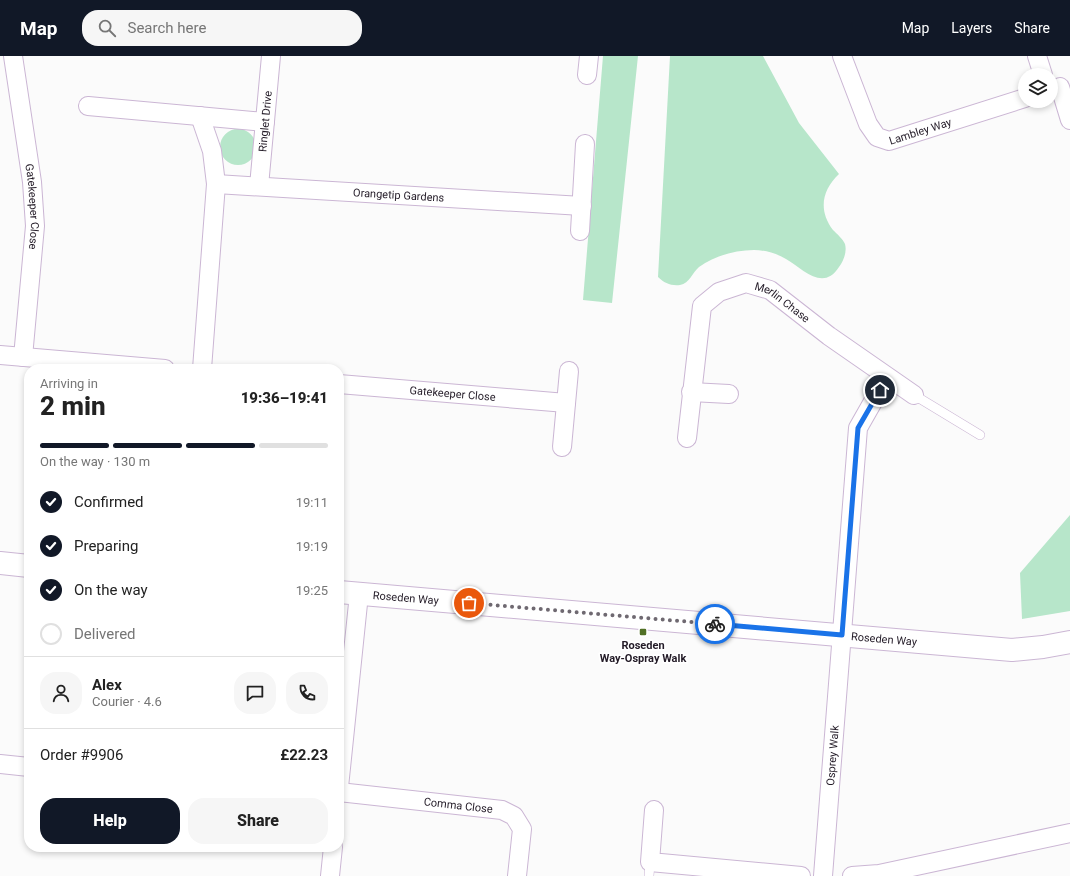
<!DOCTYPE html>
<html lang="en">
<head>
<meta charset="utf-8">
<style>
	body { margin:0; font-family:Roboto,sans-serif; background:#f6f6f6; color:#222; height:100vh; display:flex; flex-direction:column; font-size:15px; white-space:nowrap }
	* { box-sizing:border-box; margin:0 }
	p { font-size:13px; color:#767676 }
	.icon { flex:none; width:22px; height:22px; fill:none; stroke:currentColor; stroke-width:2; stroke-linecap:round; stroke-linejoin:round }
	.map { position:relative; flex:1; overflow:hidden }
	.side { position:absolute; left:24px; top:308px; width:320px; height:488px; display:flex; flex-direction:column; background:#fff; border-radius:16px; box-shadow:0 2px 6px #0003 }
	.side>* { flex:none }
	.buttons { position:absolute; left:1018px; top:12px; display:grid; gap:8px }
	.buttons a { display:grid; place-items:center; width:40px; height:40px; border-radius:50%; background:#fff; box-shadow:0 2px 6px #0003; font-size:20px }
	.pin { position:absolute; display:grid; place-items:center; width:34px; height:34px; color:#fff; margin:-17px; border:2px solid #fff; border-radius:50%; box-shadow:0 1px 4px #0007 }
	.courier { position:absolute; display:grid; place-items:center; width:40px; height:40px; margin:-20px; border:3px solid #1a73e8; border-radius:50%; background:#fff; color:#222; box-shadow:0 1px 5px #0007 }
	.headline em { font-style:normal; font-weight:800 }
	.headline div { display:flex; flex-direction:column-reverse }
	.headline { display:flex; align-items:center; justify-content:space-between; height:68px; padding:0 16px }
	h1 { font-size:26px; font-weight:800; line-height:30px }
	.bar { display:grid; grid-template-columns:repeat(4,1fr); gap:6px 4px; align-content:center; height:48px; padding:0 16px }
	.bar i { height:5px; border-radius:3px; background:#e0e0e0 }
	.bar .active { background:#111827 }
	.bar p { grid-column:span 4 }
	.line { display:flex; align-items:center; gap:10px; padding:0 16px; border-top:1px solid #e0e0e0 }
	.line div { flex:1 }
	.round { display:grid; place-items:center; flex:none; width:42px; height:42px; border-radius:16px; background:#f6f6f6 }
	ol { padding:0 16px; list-style:none }
	li { display:flex; align-items:center; gap:12px; height:44px }
	li p { margin-inline-start:auto }
	li .icon { padding:4px; border-radius:50%; background:#111827; color:#fff; stroke-width:4 }
	li:last-child { color:#767676 }
	li i { width:22px; height:22px; border:2px solid #e0e0e0; border-radius:50% }
	.button { display:flex; gap:8px; margin-top:auto; padding:8px 16px }
	.button a { flex:1; height:46px; border-radius:16px; background:#111827; color:#fff; font-size:16px; font-weight:800; line-height:46px; text-align:center }
	.button a+a { background:#f6f6f6; color:#222 }
	header { display:flex; align-items:center; gap:24px; box-sizing:border-box; height:56px; padding:0 20px; background:#111827; color:#fff }
	header strong { font-size:19px }
	nav { display:flex; gap:22px; margin-inline-start:auto; font-size:14px }
	.search { width:280px; height:36px; background:#f6f6f6; display:flex; align-items:center; gap:10px; box-sizing:border-box; padding:0 14px; border-radius:16px; color:#767676; font-size:15px }
	.map>svg:first-child { display:block }
	.green { fill:#b7e6ca }
	.lines { fill:none; stroke-linecap:round; stroke-linejoin:round }
	.service-casing { stroke:#cbb6d4; stroke-width:10 }
	.minor-casing { stroke:#cbb6d4; stroke-width:20 }
	.tertiary-casing { stroke:#cbb6d4; stroke-width:24 }
	.service { stroke:#fff; stroke-width:9 }
	.minor { stroke:#fff; stroke-width:18 }
	.tertiary { stroke:#fff; stroke-width:22 }
	.done { stroke:#6f6971; stroke-width:4; stroke-dasharray:0 7.2 }
	.route { stroke:#1a73e8; stroke-width:5 }
	.poi-dot { fill:#517026; stroke:#fff; stroke-width:1.5 }
	.labels { text-anchor:middle; dominant-baseline:central; stroke-width:3.5; stroke-linejoin:round; paint-order:stroke }
	.street-label { font-size:11px; fill:#231b27; stroke:#fff }
	.poi-label { font-size:11px; font-weight:bold; fill:#231b27; stroke:#fff }
</style>
</head>
<body>
<header>
<strong>Map</strong>
<div class="search"><svg class="icon" aria-label="search" viewBox="0 0 24 24"><circle cx="10" cy="10" r="6"/><path d="M15 15l6 6"/></svg>Search here</div>
<nav><a>Map</a><a>Layers</a><a>Share</a></nav>
</header>
<div class="map">
<svg width="1070" height="820" viewBox="0 0 1070 820">
	<rect width="100%" height="100%" fill="#fbfbfb"/>
	<path class="green" d="M603 0H638L612 247 583 244Z
		M670 0H763L799 67 839 118C822 134 818 154 833 174 837 178 843 183 845 188 847 196 844 204 839 211 823 236 803 213 786 203 776 197 764 194 754 194 735 194 714 200 699 211 692 217 690 227 680 229 671 230 664 227 658 221Z
		M220 91a18 18 0 1 1 36 0a18 18 0 1 1-36 0Z
		M1070 459V555L1022 563 1020 517Z"/>
	<g class="lines">
		<g class="service-casing">
			<path id="service" d="M914 339 980 379
				M649 820 650 806"/>
		</g>
		<g class="minor-casing">
			<g id="minor">
				<path id="s1" d="M13 0 32 126 35 170 23 301"/>
				<path id="s2" d="M842 0 868 68 877 81 889 85 1025 42"/>
				<path d="M1037 0 1043 19"/>
				<path d="M587 19 589 0"/>
				<path d="M1060 31 1070 64"/>
				<path d="M88 50 265 66"/>
				<path d="M200 60 212 95 216 128 202 313"/>
				<path id="s3" d="M216 128 582 150"/>
				<path id="s4" d="M259 130 271 0"/>
				<path d="M580 175 585 88"/>
				<path d="M0 299 165 313"/>
				<path id="s5" d="M339 328 566 347"/>
				<path d="M691 336 729 338"/>
				<path id="s6" d="M687 382 702 250 719 236 746 227 770 234 829 280 914 339"/>
				<path d="M562 391 569 315"/>
				<path d="M0 708 29 711"/>
				<path d="M339 731 359 538"/>
				<path id="s7" d="M339 736 502 754 514 760 522 773 517 820"/>
				<path d="M654 754 650 806 801 820"/>
				<path d="M330 820 333 791"/>
				<path id="s8" d="M823 820 858 372 887 321"/>
				<path d="M852 820 879 818 1070 777"/>
			</g>
		</g>
		<g class="tertiary-casing">
			<g id="tertiary">
				<path d="M0 507 29 510"/>
				<path id="s9" d="M339 536 1012 594 1043 591 1070 586"/>
			</g>
		</g>
		<use href="#service" class="service"/>
		<use href="#minor" class="minor"/>
		<use href="#tertiary" class="tertiary"/>
	</g>
	<g class="lines">
		<path class="done" d="M469 547 715 568"/>
		<path class="route" d="M715 568 842 579 858 372 880 334"/>
	</g>
	<rect class="poi-dot" x="639" y="572" width="8" height="8" rx="2"/>
	<g class="labels">
		<g class="street-label">
			<text stroke="none"><textPath href="#s4" startOffset="65">Ringlet Drive</textPath></text>
			<text stroke="none"><textPath href="#s2" startOffset="134">Lambley Way</textPath></text>
			<text stroke="none"><textPath href="#s3" startOffset="183">Orangetip Gardens</textPath></text>
			<text stroke="none"><textPath href="#s1" startOffset="152">Gatekeeper Close</textPath></text>
			<text stroke="none"><textPath href="#s6" startOffset="225">Merlin Chase</textPath></text>
			<text stroke="none"><textPath href="#s5" startOffset="114">Gatekeeper Close</textPath></text>
			<text stroke="none"><textPath href="#s9" startOffset="67">Roseden Way</textPath></text>
			<text stroke="none"><textPath href="#s9" startOffset="547">Roseden Way</textPath></text>
			<text stroke="none"><textPath href="#s8" startOffset="121">Osprey Walk</textPath></text>
			<text stroke="none"><textPath href="#s7" startOffset="120">Comma Close</textPath></text>
		</g>
		<g class="poi-label">
			<text x="643" y="589">Roseden<tspan x="643" dy="13">Way-Ospray Walk</tspan></text>
		</g>
	</g>
</svg>
<div class="buttons">
<a><svg class="icon" aria-label="layers" viewBox="0 0 24 24"><path d="M12 4l9 5-9 5-9-5zM3 14l9 5 9-5"/></svg></a>
</div>
<div class="pin" style="left:469px;top:547px;background:#ea580c"><svg class="icon" aria-label="bag" viewBox="0 0 24 24"><path d="M5 8h14l-1 12H6zM9 8a3 3 0 0 1 6 0"/></svg></div>
<div class="pin" style="left:880px;top:334px;background:#1f2937"><svg class="icon" aria-label="home" viewBox="0 0 24 24"><path d="M3 11l9-7 9 7M6 9v11h12V9"/></svg></div>
<div class="courier" style="left:715px;top:568px"><svg class="icon" aria-label="bike" viewBox="0 0 24 24"><circle cx="6" cy="16" r="4"/><circle cx="18" cy="16" r="4"/><path d="M6 16l4-8h5l3 8M10 8l3 8H6M13 5h3"/></svg></div>
<section class="side">
<div class="headline"><div><h1>2 min</h1><p>Arriving in</p></div><em>19:36–19:41</em></div>
<div class="bar"><i class="active"></i><i class="active"></i><i class="active"></i><i></i><p>On the way · 130 m</p></div>
<ol>
<li><svg class="icon" aria-label="check" viewBox="0 0 24 24"><path d="M5 12l5 5 9-10"/></svg>Confirmed<p>19:11</p></li>
<li><svg class="icon" aria-label="check" viewBox="0 0 24 24"><path d="M5 12l5 5 9-10"/></svg>Preparing<p>19:19</p></li>
<li><svg class="icon" aria-label="check" viewBox="0 0 24 24"><path d="M5 12l5 5 9-10"/></svg>On the way<p>19:25</p></li>
<li><i></i>Delivered</li>
</ol>
<div class="line" style="height:72px"><a class="round"><svg class="icon" aria-label="person" viewBox="0 0 24 24"><circle cx="12" cy="8" r="4"/><path d="M4 21q1-7 8-7t8 7"/></svg></a><div><b>Alex</b><p>Courier · 4.6</p></div><a class="round"><svg class="icon" aria-label="chat" viewBox="0 0 24 24"><path d="M4 5h16v11H9l-5 4z"/></svg></a><a class="round"><svg class="icon" aria-label="phone" viewBox="0 0 24 24"><path d="M5 4h4l2 5-3 2q2 4 5 5l2-3 5 2v4C11 20 4 13 5 4z"/></svg></a></div>
<div class="line" style="height:52px"><div>Order #9906</div><b>£22.23</b></div>
<div class="button"><a>Help</a><a>Share</a></div>
</section>
</div>
</body>
</html>
